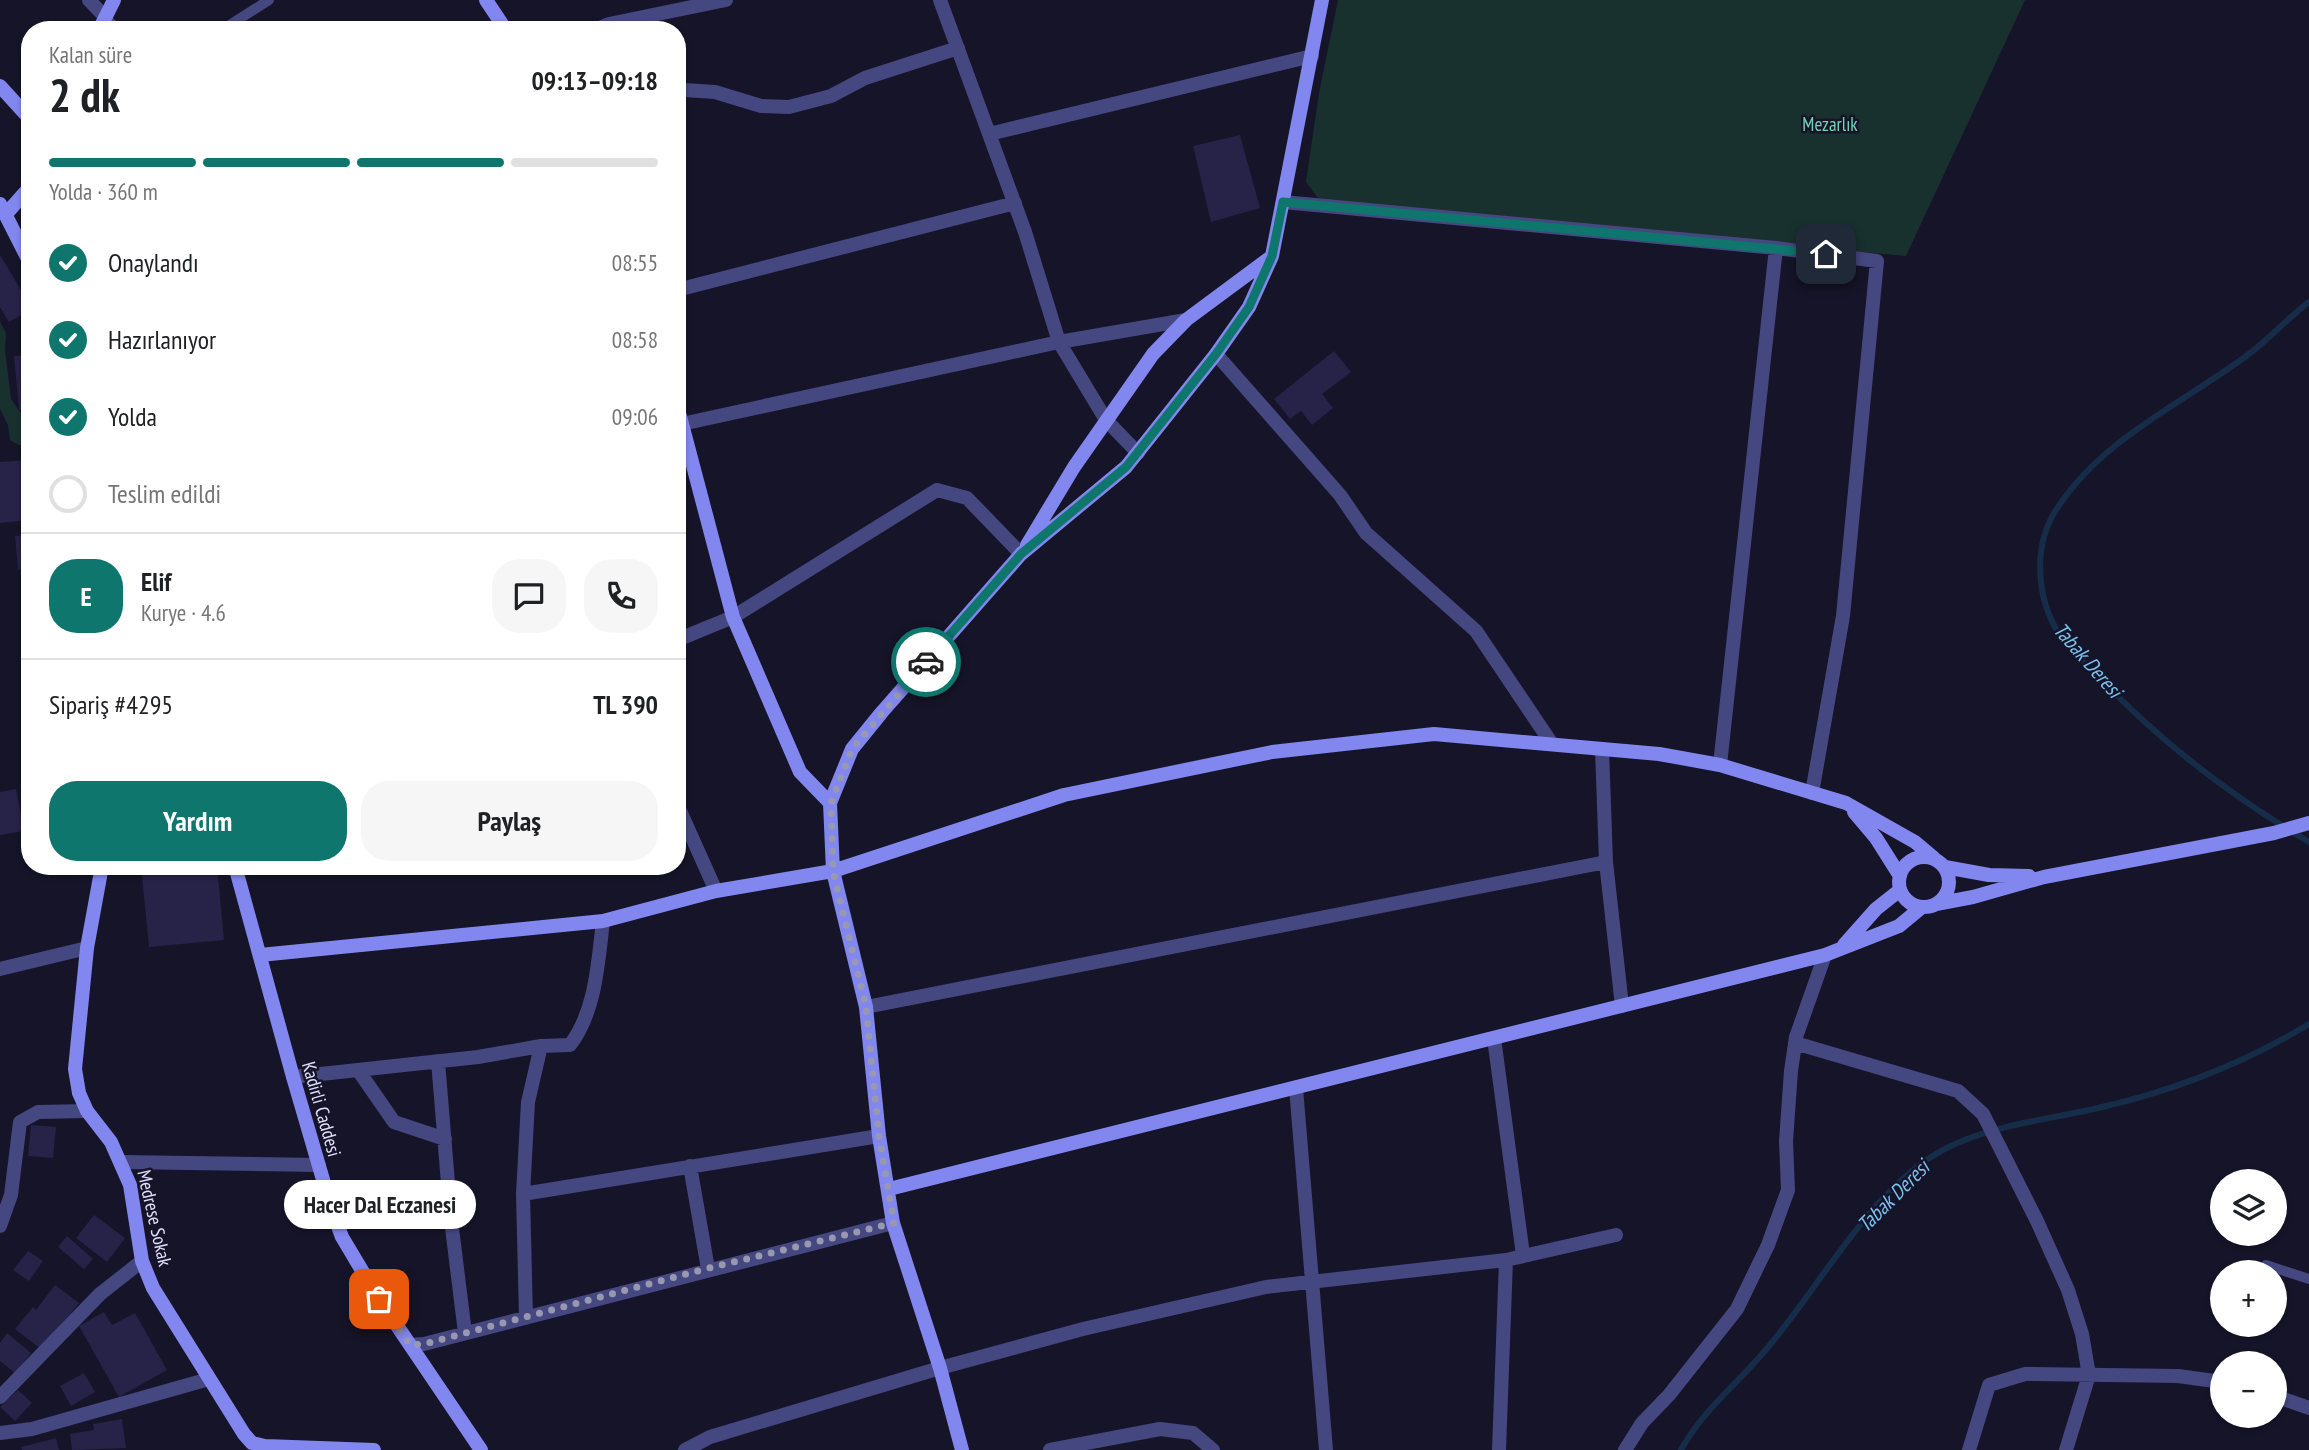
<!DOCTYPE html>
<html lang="tr">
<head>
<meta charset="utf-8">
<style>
	body { margin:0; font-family:"PT Sans Narrow",sans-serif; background:#f6f6f6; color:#202124; height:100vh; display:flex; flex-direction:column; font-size:26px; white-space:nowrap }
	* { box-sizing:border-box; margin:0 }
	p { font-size:23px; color:#757577 }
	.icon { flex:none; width:38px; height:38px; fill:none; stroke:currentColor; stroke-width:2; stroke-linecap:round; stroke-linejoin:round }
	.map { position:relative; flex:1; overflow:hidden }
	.drawer { position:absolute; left:21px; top:21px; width:665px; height:854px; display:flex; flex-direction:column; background:#fff; border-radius:28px; box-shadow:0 2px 5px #0004 }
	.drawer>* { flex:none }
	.fabs { position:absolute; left:2210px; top:1169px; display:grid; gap:14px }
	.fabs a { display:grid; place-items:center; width:77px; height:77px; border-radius:50%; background:#fff; box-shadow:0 2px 5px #0004; font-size:35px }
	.pin { position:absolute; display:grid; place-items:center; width:60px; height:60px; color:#fff; margin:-30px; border-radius:14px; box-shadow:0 4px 10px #0006 }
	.courier { position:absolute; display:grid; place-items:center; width:70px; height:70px; margin:-35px; border:5px solid #0f766e; border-radius:50%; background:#fff; color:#222; box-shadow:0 2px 9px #0007 }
	.bubble { position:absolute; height:49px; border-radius:24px; background:#fff; box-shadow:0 2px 5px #0004; font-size:23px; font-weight:600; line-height:49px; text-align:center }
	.overview em { font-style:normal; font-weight:600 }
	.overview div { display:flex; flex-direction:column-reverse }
	.overview { display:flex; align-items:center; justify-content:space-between; height:119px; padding:0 28px }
	h1 { font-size:46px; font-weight:600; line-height:52px }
	.bar { display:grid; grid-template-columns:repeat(4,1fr); gap:10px 7px; align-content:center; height:84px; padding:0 28px }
	.bar i { height:9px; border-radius:5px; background:#e0e0e0 }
	.bar .selected { background:#0f766e }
	.bar p { grid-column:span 4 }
	.line { display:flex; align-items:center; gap:18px; padding:0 28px; border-top:2px solid #e0e0e0 }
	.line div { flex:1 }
	.round { display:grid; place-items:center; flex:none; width:74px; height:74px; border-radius:28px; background:#f6f6f6 }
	ol { padding:0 28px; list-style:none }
	li { display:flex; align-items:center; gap:21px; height:77px }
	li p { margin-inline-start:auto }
	li .icon { padding:7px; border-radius:50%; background:#0f766e; color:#fff; stroke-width:4 }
	li:last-child { color:#757577 }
	li i { width:38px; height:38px; border:4px solid #e0e0e0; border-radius:50% }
	.button { display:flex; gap:14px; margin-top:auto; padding:14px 28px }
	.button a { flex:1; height:80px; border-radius:28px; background:#0f766e; color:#fff; font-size:28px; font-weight:600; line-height:80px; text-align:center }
	.button a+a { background:#f6f6f6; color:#202124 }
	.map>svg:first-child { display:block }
	.green { fill:#18312e }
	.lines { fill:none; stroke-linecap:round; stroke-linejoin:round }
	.stream { stroke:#162d4a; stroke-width:6 }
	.building { fill:#272247 }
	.lane { stroke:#454781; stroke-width:10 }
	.street { stroke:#454781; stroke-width:14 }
	.secondary { stroke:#8287ef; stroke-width:14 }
	.done { stroke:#9998b1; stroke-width:7; stroke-dasharray:0 12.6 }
	.route { stroke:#0f766e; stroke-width:9 }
	.labels { text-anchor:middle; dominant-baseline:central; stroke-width:5; stroke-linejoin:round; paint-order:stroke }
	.park-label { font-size:19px; fill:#73d3b4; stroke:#161428 }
	.street-label { font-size:19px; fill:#e0dffb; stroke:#161428 }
	.water-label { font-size:21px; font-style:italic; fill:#7ac1ee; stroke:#161428 }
</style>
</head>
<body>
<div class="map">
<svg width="2309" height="1450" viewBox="0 0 2309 1450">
	<rect width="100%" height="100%" fill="#161428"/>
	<path class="green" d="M1338 0H2025L1906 256 1320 201 1306 182 1319 93Z
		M0 322 6 333 5 350 11 399 27 422 26 444 19 445 10 440 8 425 0 409Z"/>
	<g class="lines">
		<path class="stream" d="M2309 302C2288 318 2270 338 2249 354 2182 404 2102 438 2056 510 2034 544 2036 592 2055 627 2065 646 2082 660 2097 675 2159 741 2231 796 2309 842
			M1681 1450C1703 1410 1734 1387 1763 1353 1820 1289 1874 1179 1955 1144 2000 1124 2050 1119 2098 1108 2173 1091 2243 1064 2309 1024"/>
	</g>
	<path class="building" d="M1240 135 1260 208 1211 222 1193 146Z
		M0 255 30 305V310L9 322 0 307Z
		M1334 351 1351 372 1322 394 1333 408 1312 425 1301 411 1290 419 1274 399Z
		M30 355V409L19 410 14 356Z
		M30 460V520L0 523V462Z
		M30 535V595L27 596 24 569 18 570 15 536Z
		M16 789 24 831 0 835V792Z
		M141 866H217L224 940 149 947Z
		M31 1125 56 1127 53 1158 28 1156Z
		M94 1215 125 1238 107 1262 76 1238Z
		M67 1236 93 1259 84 1269 58 1247Z
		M28 1251 43 1261 29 1281 13 1270Z
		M55 1285 79 1303 41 1349 15 1329 33 1307 36 1310Z
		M104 1312 112 1325 135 1313 167 1370 119 1397 79 1326Z
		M7 1333 31 1353 15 1373 0 1361V1343Z
		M84 1373 95 1392 71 1406 60 1386Z
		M18 1390 32 1403 15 1421 0 1407Z
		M122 1419 126 1448 72 1450 70 1434 94 1430 93 1424Z
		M56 1438 59 1450H22L21 1447Z"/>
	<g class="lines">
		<path class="lane" d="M105 17 118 30
			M222 30 269 0
			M2266 1265 2309 1279"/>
		<path class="street" d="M89 0 105 17
			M940 0 1025 232 1059 342 1106 420 1138 453
			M595 30 609 24 726 0
			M677 93 684 90 715 92 761 106 789 107 831 96 865 78 958 48
			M989 134 1312 56
			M1283 202 1776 248 1877 261 1843 616 1812 793
			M677 290 1015 203
			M1216 354 1340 495 1366 533 1476 631 1552 744
			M677 425 1059 342 1186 320
			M677 640 733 617 937 490 967 498 1021 554
			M1602 749 1606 862 1622 1006
			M1720 765 1776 248
			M677 804 716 891
			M0 969 87 948
			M866 1007 1606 862
			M1494 1038 1523 1255
			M1795 1043 1958 1091 1983 1114 2037 1221 2068 1290 2082 1334 2089 1375 2066 1450
			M438 1061 451 1220 465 1333
			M358 1070 394 1122 445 1139
			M293 1077 478 1057 541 1046
			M1296 1088 1326 1450
			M122 1162 319 1165
			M690 1166 708 1269
			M523 1194 879 1136
			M0 1226 11 1195 20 1122 38 1112 87 1111
			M526 1318 523 1194 528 1102 541 1046 570 1045C596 1011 598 962 603 921
			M410 1345 424 1344C581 1304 737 1262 893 1223
			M2275 1396 2309 1408
			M0 1397 100 1294 142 1261
			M0 1433 32 1429 209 1379
			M685 1450 710 1437 940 1368 1083 1329 1266 1287 1506 1260 1616 1235
			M1050 1450 1160 1429 1193 1433 1213 1450
			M1499 1450 1506 1260
			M1625 1450 1642 1423 1669 1395 1737 1309 1768 1245 1788 1190 1786 1141 1791 1071 1796 1037 1825 955
			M1969 1450 1989 1385 2025 1374 2178 1376 2222 1382"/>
		<path class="secondary" d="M486 0 506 30
			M99 30 114 0
			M0 86 30 119
			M0 204 30 263
			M6 214 30 187
			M677 405 733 617 800 772 830 803
			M1027 545 1074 467 1153 354 1186 320 1271 257
			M1854 812 1876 838 1900 876
			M1899 882a25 25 0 1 1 50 0a25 25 0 1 1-50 0Z
			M102 866 87 948 75 1069 79 1093 87 1111 111 1142 130 1185 142 1261 153 1288 244 1434 252 1443 265 1446 374 1450
			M235 866 293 1077 331 1207 342 1237 379 1299 481 1450
			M1945 867 1989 875 2029 876
			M1936 904 1973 897 2044 877 2274 833 2309 823
			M1844 945 1876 909 1900 890
			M260 955 603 921 716 891 833 871 1064 795 1272 752 1434 734 1659 754 1720 765 1846 803 1915 842 1934 858
			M889 1189 1825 955 1899 926 1922 907
			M962 1450 940 1368 893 1223 879 1136 866 1007 833 871 830 803 852 749 882 712 1021 554 1126 467 1216 354 1249 307 1272 256 1322 0"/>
	</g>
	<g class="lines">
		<path class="done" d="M379 1299 410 1345 424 1344 701 1270 894 1223 879 1136 866 1007 833 871 831 803 852 749 926 662"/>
		<path class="route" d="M926 662 1021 554 1126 467 1216 354 1249 307 1272 256 1283 202 1826 254"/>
	</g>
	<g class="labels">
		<g class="park-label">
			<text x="1830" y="124">Mezarlık</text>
		</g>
		<g class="street-label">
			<text transform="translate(322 1109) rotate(74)">Kadirli Caddesi</text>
			<text transform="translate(155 1218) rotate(77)">Medrese Sokak</text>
		</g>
		<g class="water-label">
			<text transform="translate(2088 660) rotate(49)">Tabak Deresi</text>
			<text transform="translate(1893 1196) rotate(-45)">Tabak Deresi</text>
		</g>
	</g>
</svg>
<div class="fabs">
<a><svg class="icon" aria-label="layers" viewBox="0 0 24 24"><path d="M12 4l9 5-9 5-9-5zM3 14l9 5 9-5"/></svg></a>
<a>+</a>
<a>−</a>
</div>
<div class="pin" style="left:379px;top:1299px;background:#ea580c"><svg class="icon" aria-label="bag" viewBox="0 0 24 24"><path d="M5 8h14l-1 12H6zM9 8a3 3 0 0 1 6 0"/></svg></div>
<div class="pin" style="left:1826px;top:254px;background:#1f2937"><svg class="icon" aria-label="home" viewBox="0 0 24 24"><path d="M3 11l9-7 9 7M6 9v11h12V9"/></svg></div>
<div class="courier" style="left:926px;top:662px"><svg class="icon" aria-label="car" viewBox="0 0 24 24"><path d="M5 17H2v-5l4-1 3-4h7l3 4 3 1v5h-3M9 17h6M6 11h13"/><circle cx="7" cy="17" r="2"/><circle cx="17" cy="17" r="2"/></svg></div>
<div class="bubble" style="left:284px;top:1180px;width:192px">Hacer Dal Eczanesi</div>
<section class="drawer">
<div class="overview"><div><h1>2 dk</h1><p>Kalan süre</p></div><em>09:13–09:18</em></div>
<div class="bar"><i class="selected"></i><i class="selected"></i><i class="selected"></i><i></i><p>Yolda · 360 m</p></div>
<ol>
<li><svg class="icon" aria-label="check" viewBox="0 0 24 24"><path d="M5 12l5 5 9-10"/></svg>Onaylandı<p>08:55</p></li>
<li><svg class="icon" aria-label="check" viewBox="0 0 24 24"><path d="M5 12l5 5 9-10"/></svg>Hazırlanıyor<p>08:58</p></li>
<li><svg class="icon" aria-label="check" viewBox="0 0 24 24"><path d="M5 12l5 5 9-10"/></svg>Yolda<p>09:06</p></li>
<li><i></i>Teslim edildi</li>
</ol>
<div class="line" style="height:126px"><b class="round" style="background:#0f766e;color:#fff">E</b><div><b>Elif</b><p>Kurye · 4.6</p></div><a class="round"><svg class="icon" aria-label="chat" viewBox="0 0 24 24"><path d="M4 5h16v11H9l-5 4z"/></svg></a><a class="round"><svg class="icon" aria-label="phone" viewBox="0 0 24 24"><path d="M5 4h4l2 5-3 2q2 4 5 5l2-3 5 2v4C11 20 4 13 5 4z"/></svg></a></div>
<div class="line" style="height:91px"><div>Sipariş #4295</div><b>TL 390</b></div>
<div class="button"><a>Yardım</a><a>Paylaş</a></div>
</section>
</div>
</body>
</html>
